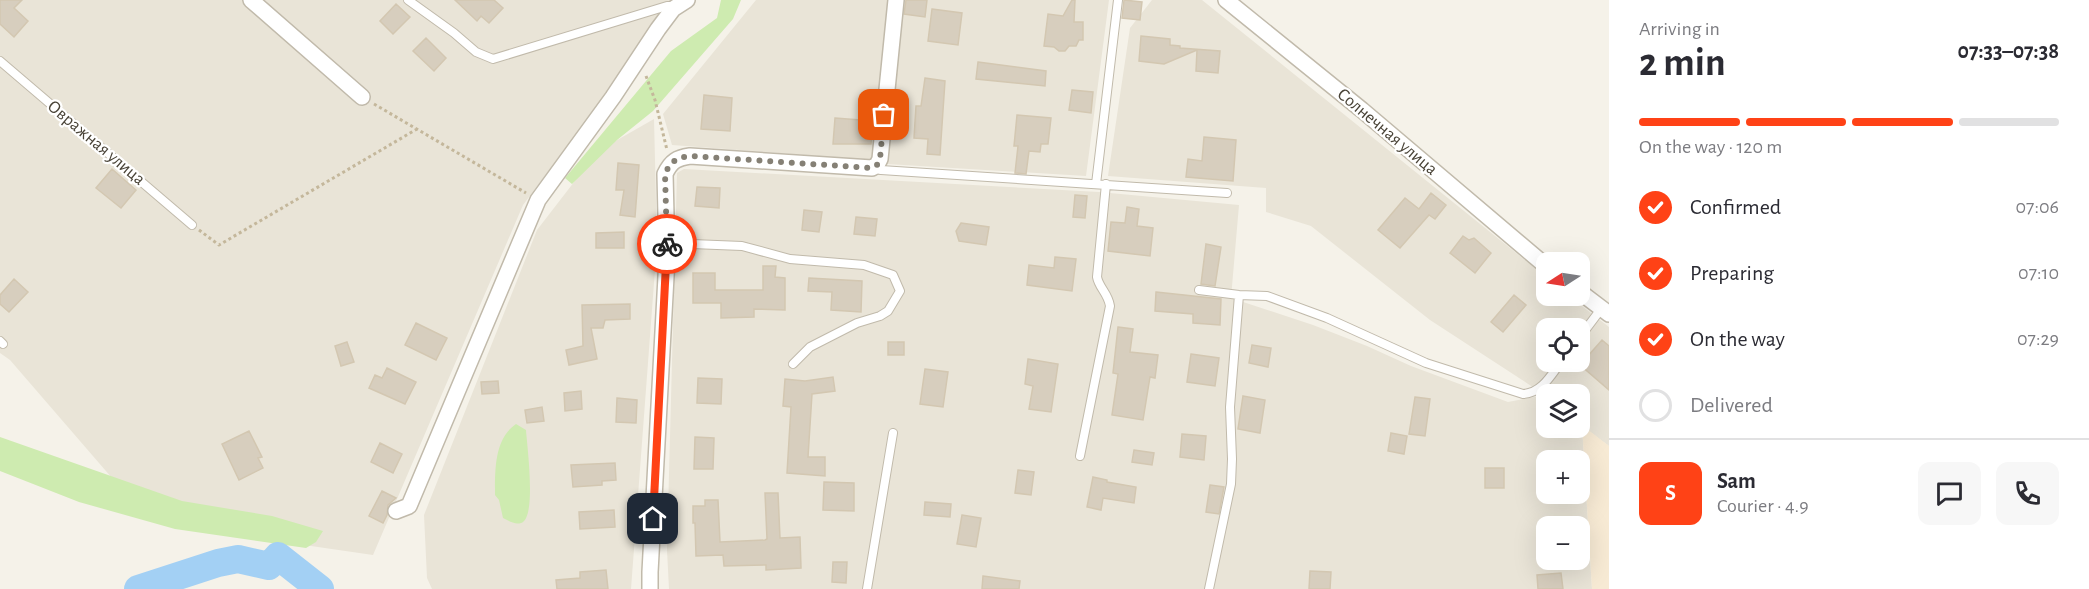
<!DOCTYPE html>
<html lang="en">
<head>
<meta charset="utf-8">
<style>
	body { margin:0; font-family:"Alegreya Sans",sans-serif; background:#f7f7f7; color:#2b2b33; height:100vh; display:flex; flex-direction:column; font-size:22px; white-space:nowrap }
	* { box-sizing:border-box; margin:0 }
	p { font-size:20px; color:#7c7c81 }
	.icon { flex:none; width:33px; height:33px; fill:none; stroke:currentColor; stroke-width:2; stroke-linecap:round; stroke-linejoin:round }
	.map { position:relative; flex:1; overflow:hidden }
	.drawer { display:flex; flex-direction:column; background:#fff; width:480px }
	.drawer>* { flex:none }
	.needle { width:39px; rotate:258deg }
	.buttons { position:absolute; left:1536px; top:252px; display:grid; gap:12px }
	.buttons a { display:grid; place-items:center; width:54px; height:54px; border-radius:12px; background:#fff; box-shadow:0 6px 24px #0002; font-size:30px }
	.pin { position:absolute; display:grid; place-items:center; width:51px; height:51px; color:#fff; margin:-26px; border-radius:12px; box-shadow:0 3px 9px #0006 }
	.courier { position:absolute; display:grid; place-items:center; width:60px; height:60px; margin:-30px; border:4px solid #ff4216; border-radius:50%; background:#fff; color:#222; box-shadow:0 2px 8px #0007 }
	.head em { font-style:normal; font-weight:700 }
	.head div { display:flex; flex-direction:column-reverse }
	.head { display:flex; align-items:center; justify-content:space-between; height:102px; padding:0 30px }
	h1 { font-size:39px; font-weight:700; line-height:45px }
	.bar { display:grid; grid-template-columns:repeat(4,1fr); gap:9px 6px; align-content:center; height:72px; padding:0 30px }
	.bar i { height:8px; border-radius:4px; background:#e1e1e2 }
	.bar .current { background:#ff4216 }
	.bar p { grid-column:span 4 }
	.line { display:flex; align-items:center; gap:15px; padding:0 30px; border-top:2px solid #e1e1e2 }
	.line div { flex:1 }
	.round { display:grid; place-items:center; flex:none; width:63px; height:63px; border-radius:12px; background:#f7f7f7 }
	ol { padding:0 30px; list-style:none }
	li { display:flex; align-items:center; gap:18px; height:66px }
	li p { margin-inline-start:auto }
	li .icon { padding:6px; border-radius:50%; background:#ff4216; color:#fff; stroke-width:4 }
	li:last-child { color:#7c7c81 }
	li i { width:33px; height:33px; border:3px solid #e1e1e2; border-radius:50% }
	main { display:flex; flex:1; min-height:0 }
	.map>svg:first-child { display:block }
	.residential { fill:#e9e4d7; fill-rule:evenodd }
	.commercial { fill:#f7ead4 }
	.green { fill:#ceebb0 }
	.lines { fill:none; stroke-linecap:round; stroke-linejoin:round }
	.river { stroke:#a3d0f4; stroke-width:28 }
	.building { fill:#d7cebe; stroke:#d3c7b1; stroke-width:1.5 }
	.lane-casing { stroke:#c1baab; stroke-width:10 }
	.street-casing { stroke:#c1baab; stroke-width:18 }
	.path { stroke:#c4b79b; stroke-width:3; stroke-dasharray:3 3; stroke-linecap:butt }
	.lane { stroke:#fff; stroke-width:8 }
	.street { stroke:#fff; stroke-width:15 }
	.done { stroke:#858075; stroke-width:6; stroke-dasharray:0 10.8 }
	.route { stroke:#ff4216; stroke-width:8 }
	.labels { text-anchor:middle; dominant-baseline:central; stroke-width:4.5; stroke-linejoin:round; paint-order:stroke }
	.street-label { font-size:18px; fill:#494337; stroke:#fff }
</style>
</head>
<body>
<main>
<div class="map">
<svg width="1609" height="589" viewBox="0 0 1609 589">
	<rect width="100%" height="100%" fill="#f5f2e9"/>
	<path class="residential" d="M0 0H677L523 205 373 555 311 546 214 521 118 485 10 360 0 353Z
		M756 0H892L873 160 672 145 663 114Z
		M904 0H1109L1086 176 887 164Z
		M1152 0H1202L1546 277V296H1569L1609 327V446L1582 426 1592 589H669L667 550 677 173 684 169 1099 192 1239 205 1231 298 1313 325 1367 346 1411 366 1508 402 1545 395 1430 320 1311 226 1266 212V188L1108 176 1130 28ZM1546 328H1580V362H1546ZM1546 394H1580V428H1546ZM1546 460H1580V494H1546ZM1546 526H1580V560H1546Z
		M654 119 657 243 631 589H432L427 578 424 515 537 230 598 151Z"/>
	<path class="commercial" d="M1582 425 1609 446V589H1592Z"/>
	<path class="green" d="M721 0H741L733 19 653 111 617 140 572 184 565 178 671 51 717 18Z
		M516 424 526 430C527 445 537 519 521 523 515 525 509 521 503 518L499 500 495 495C495 471 494 439 516 424Z
		M0 437 182 501 272 516 323 531 316 542 306 548 175 529 79 502 0 471Z"/>
	<g class="lines">
		<path class="river" d="M138 589 218 563 238 559 269 566 278 556 320 589"/>
	</g>
	<path class="building" d="M0 0H22L14 8 28 21 14 37 0 24Z
		M455 0H494L503 8 489 23 481 16 477 21Z
		M906 0H927L925 17 904 14Z
		M1072 0H1075L1074 22H1083V40H1079L1076 46H1069L1065 51H1059L1054 47 1044 46 1048 14 1063 16Z
		M1124 0 1142 2 1140 20 1122 18Z
		M396 4 410 17 393 34 380 21Z
		M932 9 962 13 958 45 928 41Z
		M1141 36 1170 39V45L1180 46V48L1220 51 1218 73 1196 71 1197 50 1164 64 1139 61Z
		M426 38 446 58 434 71 413 51Z
		M978 62 1046 71 1045 86 976 79Z
		M925 78 945 81 940 155 927 154 928 139 914 138 916 106H921Z
		M1072 90 1093 92 1091 113 1069 110Z
		M704 95 732 98 730 131 701 129Z
		M1017 115 1051 118 1048 144H1041L1040 152 1029 151 1026 174 1015 173 1018 146H1014Z
		M835 118 873 121 871 144H833Z
		M1204 137 1236 140 1233 181 1186 177 1188 159 1202 161Z
		M618 163 639 165 635 217 620 215 624 190H616Z
		M112 169 136 190 121 208 96 188Z
		M697 187 720 188 719 208 695 206Z
		M1431 193 1446 205 1435 219 1429 215 1400 248 1378 230 1405 198 1419 209Z
		M1075 195 1087 196 1085 218 1073 217Z
		M1127 207 1139 209 1137 226 1153 228 1150 256 1108 251 1111 222 1125 223Z
		M804 210 822 212 819 232 802 230Z
		M856 217 877 219 875 236 854 234Z
		M961 223 989 227 986 245 959 241 956 231Z
		M624 232V248H596V233Z
		M1463 236 1469 240 1474 238 1491 253 1475 273 1450 253Z
		M1206 244 1221 247 1215 286 1201 284Z
		M1055 257 1076 259 1072 291 1027 285 1029 265 1054 268Z
		M763 266H776L775 277 785 278V310L754 309V317L721 318V303H693V273H715V290H763Z
		M809 278 862 281 861 312 831 310 832 292 808 291Z
		M14 279 28 292 9 312 0 304V295Z
		M1156 292 1221 299 1220 325 1193 323V314L1155 311Z
		M1514 295 1526 305 1503 332 1491 322Z
		M630 304V319L605 320 603 328H591L597 359 569 365 566 350 583 346 582 305Z
		M416 323 447 338 436 360 405 345Z
		M1118 327 1133 329 1130 352 1158 355 1155 378 1150 377 1143 420 1112 415 1118 374 1113 373Z
		M1602 340 1609 346V390L1580 365Z
		M347 342 354 362 341 366 335 346Z
		M888 342H904V355H888Z
		M1252 345 1271 348 1268 367 1249 363Z
		M1191 354 1219 358 1215 386 1187 382Z
		M1028 359 1058 364 1051 412 1029 409 1033 386 1025 384Z
		M387 368 416 382 405 404 369 388 375 375 382 378Z
		M925 369 948 372 943 407 920 404Z
		M833 377 835 391 812 394 808 457H825V476L787 473 791 407 783 406 785 379 805 381Z
		M698 378 722 379 721 404 697 403Z
		M498 381 499 393 482 394 481 382Z
		M581 391 582 409 565 411 564 393Z
		M1243 396 1265 400 1260 433 1238 429Z
		M1415 397 1430 399 1425 436 1409 434Z
		M617 398 637 400 636 423 616 422Z
		M542 407 544 421 527 423 525 410Z
		M249 431 262 457 258 458 263 468 239 480 222 444Z
		M1391 433 1407 436 1404 454 1388 451Z
		M1182 434 1206 436 1204 460 1180 457Z
		M695 437 714 438 713 469H694Z
		M380 443 402 454 393 473 371 462Z
		M1134 450 1154 453 1152 465 1132 462Z
		M615 463 616 480 602 481V485L573 487 571 465Z
		M1485 468H1504V488H1485Z
		M1018 470 1034 472 1031 495 1015 493Z
		M1093 477 1107 480V482L1136 487 1134 503 1103 498 1101 510 1087 507Z
		M824 482 854 483V511L823 510Z
		M1210 485 1224 487 1219 514 1206 512Z
		M382 491 396 498 388 505 387 515 383 523 369 516Z
		M765 493H778L780 538 800 537 801 568 766 570V565L724 566 723 555 696 556 695 523H693V506H705V500H718L720 542 765 540 767 539Z
		M925 502 951 504 950 517 924 515Z
		M614 510 615 527 580 529 579 512Z
		M962 515 981 518 976 547 957 544Z
		M833 562H847L846 583 832 582Z
		M606 570 608 589H557L556 580 580 578V572Z
		M1310 571 1331 572 1330 589H1309Z
		M1561 573 1563 589H1538L1537 575Z
		M983 576 1020 581 1019 589H982Z"/>
	<g class="lines">
		<g class="lane-casing">
			<path id="lane" d="M408 0 454 33 476 52 493 59 667 6H673
				M0 61 192 225
				M872 168 881 170 1227 193
				M1096 184 1118 0
				M667 243 742 246 790 259 864 265 893 275 900 291 888 311 880 316 857 323 810 347 793 364
				M1199 290 1239 295 1267 296 1327 318 1426 363 1523 394C1542 393 1551 375 1561 362
				M1580 337 1601 309
				M0 341 3 344
				M1080 456 1110 306C1108 293 1099 288 1097 277L1106 184
				M867 589 893 433
				M1209 589 1231 484 1232 459 1230 407 1239 295"/>
		</g>
		<g class="street-casing">
			<path id="street" d="M251 0 362 97
				M1226 0 1362 110 1546 266
				M1580 292 1609 314
				M396 511 409 506 538 200 613 97 658 29 673 9 687 0
				M650 589V572L667 258 665 174C671 161 677 158 690 156L872 168 877 165 880 159 896 0"/>
		</g>
		<path class="path" d="M646 76 655 100 667 150
			M374 104 526 193
			M199 230 219 245 417 129"/>
		<use href="#lane" class="lane"/>
		<use href="#street" class="street"/>
	</g>
	<g class="lines">
		<path class="done" d="M667 244 665 174 670 164 679 158 690 156 872 168 877 165 880 159 884 115"/>
		<path class="route" d="M653 519 667 244"/>
	</g>
	<g class="labels">
		<g class="street-label">
			<text transform="translate(1387 132) rotate(40)">Солнечная улица</text>
			<text transform="translate(96 143) rotate(40)">Овражная улица</text>
		</g>
	</g>
</svg>
<div class="buttons">
<a><svg class="needle" viewBox="-14 -14 28 28"><path d="M0-13l5 13h-10z" fill="#e53935"/><path d="M0 13l5-13h-10z" fill="#7c7c81"/></svg></a>
<a><svg class="icon" aria-label="locate" viewBox="0 0 24 24"><circle cx="12" cy="12" r="6"/><path d="M12 2v4M12 18v4M2 12h4M18 12h4"/></svg></a>
<a><svg class="icon" aria-label="layers" viewBox="0 0 24 24"><path d="M12 4l9 5-9 5-9-5zM3 14l9 5 9-5"/></svg></a>
<a>+</a>
<a>−</a>
</div>
<div class="pin" style="left:884px;top:115px;background:#ea580c"><svg class="icon" aria-label="bag" viewBox="0 0 24 24"><path d="M5 8h14l-1 12H6zM9 8a3 3 0 0 1 6 0"/></svg></div>
<div class="pin" style="left:653px;top:519px;background:#1f2937"><svg class="icon" aria-label="home" viewBox="0 0 24 24"><path d="M3 11l9-7 9 7M6 9v11h12V9"/></svg></div>
<div class="courier" style="left:667px;top:244px"><svg class="icon" aria-label="bike" viewBox="0 0 24 24"><circle cx="6" cy="16" r="4"/><circle cx="18" cy="16" r="4"/><path d="M6 16l4-8h5l3 8M10 8l3 8H6M13 5h3"/></svg></div>
</div>
<section class="drawer">
<div class="head"><div><h1>2 min</h1><p>Arriving in</p></div><em>07:33–07:38</em></div>
<div class="bar"><i class="current"></i><i class="current"></i><i class="current"></i><i></i><p>On the way · 120 m</p></div>
<ol>
<li><svg class="icon" aria-label="check" viewBox="0 0 24 24"><path d="M5 12l5 5 9-10"/></svg>Confirmed<p>07:06</p></li>
<li><svg class="icon" aria-label="check" viewBox="0 0 24 24"><path d="M5 12l5 5 9-10"/></svg>Preparing<p>07:10</p></li>
<li><svg class="icon" aria-label="check" viewBox="0 0 24 24"><path d="M5 12l5 5 9-10"/></svg>On the way<p>07:29</p></li>
<li><i></i>Delivered</li>
</ol>
<div class="line" style="height:108px"><b class="round" style="background:#ff4216;color:#fff">S</b><div><b>Sam</b><p>Courier · 4.9</p></div><a class="round"><svg class="icon" aria-label="chat" viewBox="0 0 24 24"><path d="M4 5h16v11H9l-5 4z"/></svg></a><a class="round"><svg class="icon" aria-label="phone" viewBox="0 0 24 24"><path d="M5 4h4l2 5-3 2q2 4 5 5l2-3 5 2v4C11 20 4 13 5 4z"/></svg></a></div>
</section>
</main>
</body>
</html>
